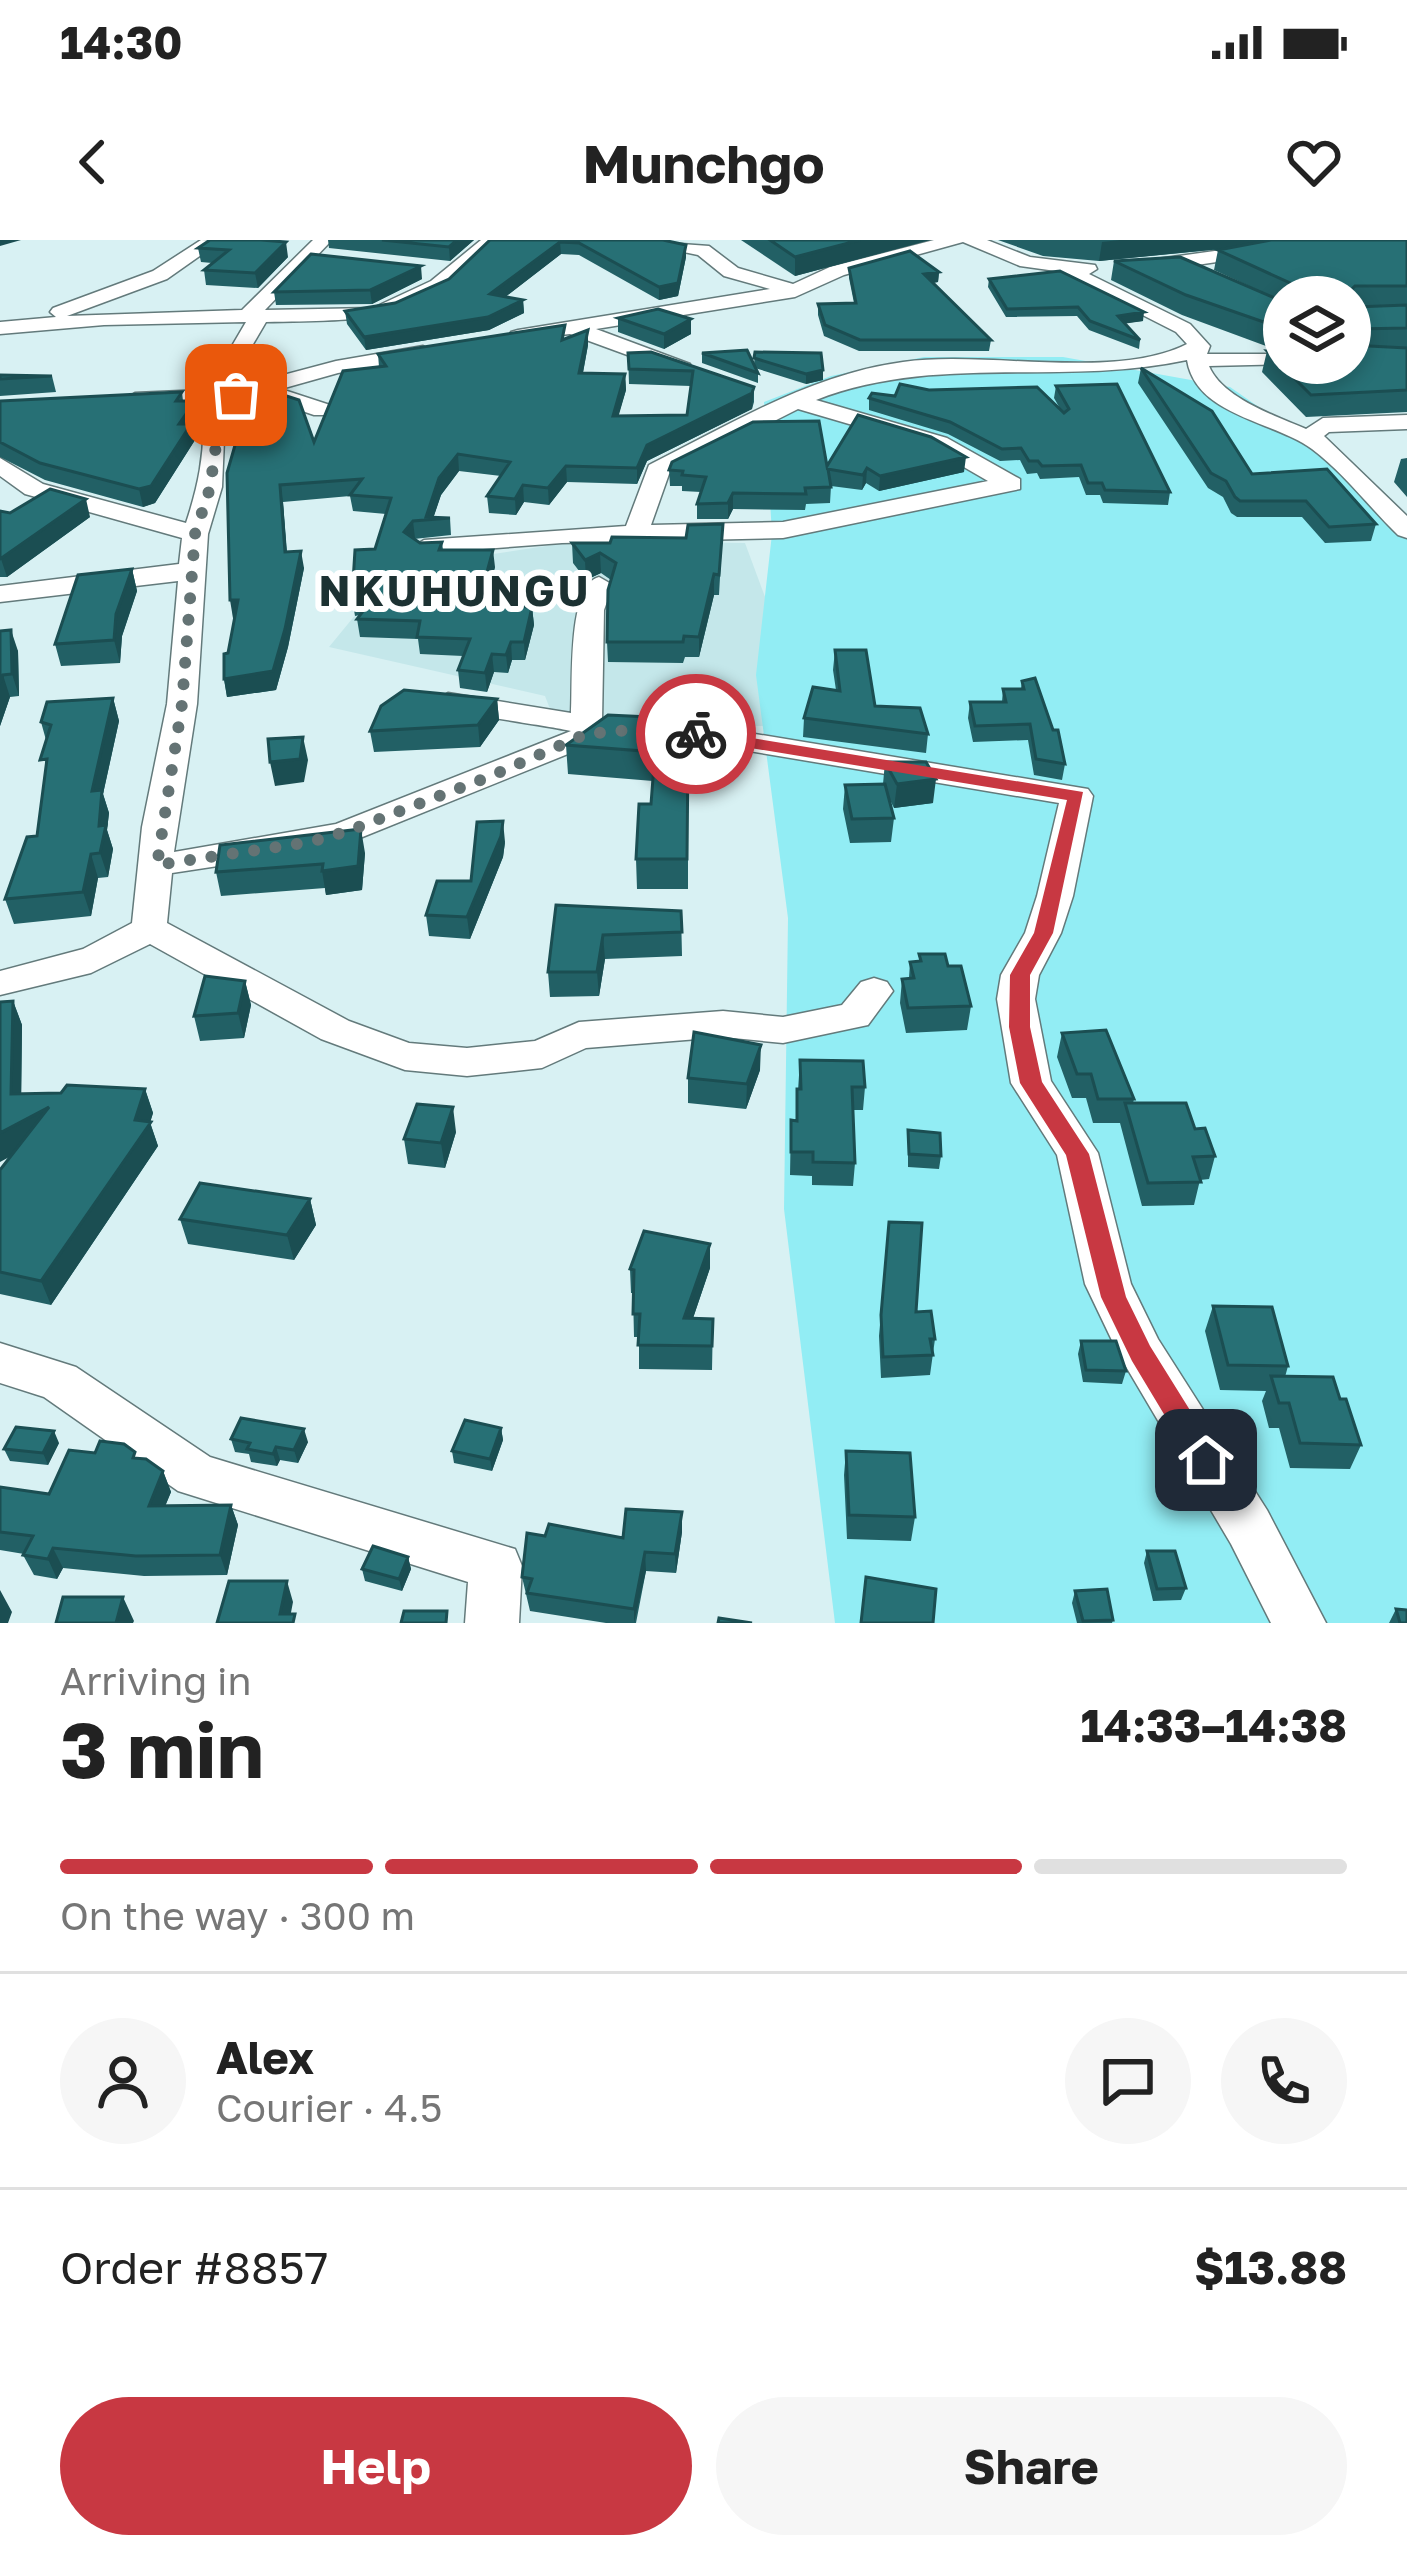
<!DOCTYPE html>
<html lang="en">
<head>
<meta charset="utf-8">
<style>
	body { margin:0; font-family:"Golos Text",sans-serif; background:#f6f6f6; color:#222; height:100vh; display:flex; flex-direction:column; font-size:45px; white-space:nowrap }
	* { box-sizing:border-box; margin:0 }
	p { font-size:39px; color:#767676 }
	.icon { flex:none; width:66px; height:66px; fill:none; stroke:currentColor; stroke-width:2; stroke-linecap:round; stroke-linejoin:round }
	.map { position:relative; height:1383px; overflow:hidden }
	.side { display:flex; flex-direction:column; background:#fff; flex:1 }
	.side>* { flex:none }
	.fabs { position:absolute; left:1263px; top:36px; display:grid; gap:24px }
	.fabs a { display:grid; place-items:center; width:108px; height:108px; border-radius:50%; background:#fff; box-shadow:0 6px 18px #0003; font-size:60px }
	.pin { position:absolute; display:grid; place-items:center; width:102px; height:102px; color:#fff; margin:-51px; border-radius:24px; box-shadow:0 6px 18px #0006 }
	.courier { position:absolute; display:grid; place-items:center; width:120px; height:120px; margin:-60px; border:9px solid #c83842; border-radius:50%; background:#fff; color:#222; box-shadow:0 3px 15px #0007 }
	.head em { font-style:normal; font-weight:700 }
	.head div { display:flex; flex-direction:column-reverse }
	.head { display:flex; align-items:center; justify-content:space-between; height:204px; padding:0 60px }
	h1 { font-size:78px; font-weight:700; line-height:90px }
	.bar { display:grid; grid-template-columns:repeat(4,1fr); gap:18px 12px; align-content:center; height:144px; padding:0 60px }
	.bar i { height:15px; border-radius:9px; background:#e0e0e0 }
	.bar .active { background:#c83842 }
	.bar p { grid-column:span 4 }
	.line { display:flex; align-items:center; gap:30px; padding:0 60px; border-top:3px solid #e0e0e0 }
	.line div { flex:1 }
	.round { display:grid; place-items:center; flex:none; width:126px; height:126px; border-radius:63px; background:#f6f6f6 }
	.action { display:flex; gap:24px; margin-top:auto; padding:24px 60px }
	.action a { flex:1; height:138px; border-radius:72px; background:#c83842; color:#fff; font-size:48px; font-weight:700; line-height:138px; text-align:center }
	.action a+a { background:#f6f6f6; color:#222 }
	.status { display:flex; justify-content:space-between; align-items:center; height:84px; padding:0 60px; background:#fff; direction:ltr }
	.status svg { height:33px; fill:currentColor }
	header { display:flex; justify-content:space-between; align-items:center; height:156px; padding:0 60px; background:#fff; font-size:54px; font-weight:700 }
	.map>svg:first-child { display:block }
	.built { fill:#c4e7ea }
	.green { fill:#92edf4 }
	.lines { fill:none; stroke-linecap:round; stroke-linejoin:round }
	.street-casing { stroke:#637a7b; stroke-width:3 }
	.street { fill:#fff; fill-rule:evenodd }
	.wall { fill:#226065 }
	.shaded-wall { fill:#1b4e52 }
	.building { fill:#277075; stroke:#1b4e52; stroke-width:3 }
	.route { fill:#c83842 }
	.done { stroke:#647374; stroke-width:12; stroke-dasharray:0 21.6 }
	.labels { text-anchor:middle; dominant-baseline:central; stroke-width:12; stroke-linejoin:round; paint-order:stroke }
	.far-district-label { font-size:42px; font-weight:bold; letter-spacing:3px; fill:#1c3132; stroke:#fff }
</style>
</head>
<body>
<div class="status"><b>14:30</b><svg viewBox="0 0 49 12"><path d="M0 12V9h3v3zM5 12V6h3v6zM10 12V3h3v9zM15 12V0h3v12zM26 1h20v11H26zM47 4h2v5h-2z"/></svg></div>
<header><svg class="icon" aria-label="back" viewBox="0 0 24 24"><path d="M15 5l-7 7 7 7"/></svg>Munchgo<svg class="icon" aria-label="heart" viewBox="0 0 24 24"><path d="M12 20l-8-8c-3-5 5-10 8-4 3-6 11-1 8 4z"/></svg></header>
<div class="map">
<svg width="1407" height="1383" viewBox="0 0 1407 1383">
	<rect width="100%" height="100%" fill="#d8f1f3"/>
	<path class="built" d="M579 301 745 303 797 443 767 486 557 487 545 456 329 407 393 329Z"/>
	<path class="green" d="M924 117H1063L1230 147 1359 237 1407 288V1383H835L784 969 788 678 756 435 772 294 764 162 831 136Z"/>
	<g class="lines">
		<g class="street-casing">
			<path id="street" d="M201 0 221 1 167 39 67 76 242 70 313 0H332L265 70 373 68 431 41 481 0H500C429 84 367 80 266 82L249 111 253 143 336 121 423 106 433 112 423 118 338 133 281 149 330 165V175H314L258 156 239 161 225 176 222 247 208 294 197 464 174 612 336 584 571 491C546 485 444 473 433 462L448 453 571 473C573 444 567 345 599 337L613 345 604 370 602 481 707 486 1088 549 1093 556 1073 656 1061 693 1039 735 1035 759 1051 841 1098 913 1131 1044 1158 1099 1267 1270 1326 1383H1271L1231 1304 1118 1113 1085 1044 1057 915 1011 843 997 759 1001 735 1025 693 1037 656 1059 563 707 504 605 499 360 598 310 612 172 633 167 683 349 781 409 803 467 808 535 801 579 782 723 771 783 777 842 765 861 742 874 738 887 742 893 751 868 785 783 803 723 797 586 808 542 828 467 836 405 830 321 799 150 704 91 733 0 755V731L83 709 132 683 142 587 167 464 178 341 0 362V346L179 324 182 298 25 254 0 236V218L43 244 186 283C198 247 205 214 203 175L213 163 135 167 124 160 135 153 226 149 231 143 229 111 246 82 104 85 0 94V82L56 77 50 72 53 68 153 31Z
				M626 0 709 6 738 28 793 44 830 27 934 0H987L1030 17 1095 25 1097 29 1089 34 1190 84 1210 106 1207 114H1284V123L1291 124 1209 126C1222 158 1276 176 1306 189L1323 178 1407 175V189L1329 192 1324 196 1407 276V298L1398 295C1370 268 1343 232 1312 209 1274 181 1196 176 1187 120 1061 147 936 113 816 160L947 198 1020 239V249L783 298 562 303 415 314 411 308 424 300 626 286 649 225C731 184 812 134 903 122 985 110 1114 141 1187 104L1176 92 1056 31 1020 26 963 2 844 35 795 57 596 89 690 124V134L682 135 570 94 511 100V92L518 90 770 49 724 36 698 15ZM798 169 931 208 988 241 783 282 651 285 669 234Z
				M1293 0H1340L1331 5 1143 33 1134 27 1143 21Z
				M0 1103 76 1127 210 1217 515 1309 522 1326 519 1383H465L468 1342 178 1251 44 1157 0 1143Z"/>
		</g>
		<use href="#street" class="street"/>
	</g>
	<path class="wall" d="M328 0H474L450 21 329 8Z
		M490 0H663L686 17 678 56 659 60 579 15 561 14 505 57 523 60 524 73 489 90 366 110 347 84 345 71 395 63 449 39Z
		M741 0H930L795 36Z
		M998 0H1407V172L1306 177 1262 132 1267 111 1350 123V57H1284V110H1277L1182 75 1111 40 1114 21 1271 56 1214 30 1218 10 1232 8 1099 21 1043 16Z
		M198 8 288 17 258 48 206 45 204 30 212 23 201 22Z
		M849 28 939 32 938 42 933 43 991 100 989 111H859L824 96 818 75V64L854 63 849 38Z
		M422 39 372 64 276 65 274 52Z
		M989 39 1143 81 1125 83 1140 100 1139 109 1089 90 1077 76 1006 77 988 47Z
		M618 78 691 94 664 109 618 92Z
		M588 90V105L583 133 625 134 626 150 618 176 687 175 691 146 629 144 628 113 754 147V162L752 169 647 221 637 244 567 242 549 265 524 262 516 275 489 273 487 256 501 236 459 231 441 255 433 278H450L451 295 414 299 420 303 442 302 443 310 495 327 484 366 532 367 534 385 525 420H512L508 433 494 432 487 452 460 448 458 430 463 416 420 414 418 399 360 397 357 379 360 375 355 376 352 358 375 309 386 274 353 271 350 256 283 262 287 312 304 328 288 407 276 450 227 457 224 439 235 378H233L227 233 314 202 379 127 378 114 566 98Z
		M755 112 823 140 806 144 755 128 758 133V143L702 123V113L754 125Z
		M1141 128 1252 234 1376 284 1371 301 1325 303 1302 277H1237L1231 273 1223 257 1208 248 1138 143Z
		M0 135 52 136 56 152 0 156Z
		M1056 146 1170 252 1168 265 1103 263 1100 255H1086L1079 237 1040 239 1037 233 1027 234 1020 220 1000 221 948 194 869 170V158L929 150 1062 172 1054 158Z
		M182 152 183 161 199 178 192 187 195 200 155 263 143 267 45 240 0 217V161Z
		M1407 218V257L1394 242 1401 219Z
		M827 226 964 232 879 251 866 243 862 250 831 246 830 263 806 264 805 270 733 269 728 279H697V264L701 252 682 251V246H670L669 230Z
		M0 271 10 273 90 277 7 337H0Z
		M723 284 719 355H714L699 417H685L683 423 608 422 607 402 611 340 601 333 586 340 573 323 572 303H610L686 298Z
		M132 329 137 351 122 396 120 423 61 426 55 404Z
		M0 391 18 411 19 456 10 457 0 486Z
		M835 410 875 466 928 494 926 513 803 497 804 478 836 450 833 430Z
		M1022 441 1065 524 1062 540 1034 535 1028 500 973 502 968 478 970 462H1002L1003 449H1021Z
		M113 458 119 481 103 554 109 573 107 590 113 609 108 637 98 638 91 676 14 684 5 659 37 596 45 537 46 500 41 482Z
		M497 459 499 480 480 507 374 512 370 491Z
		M712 480V509L701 541H688V649H637L636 619 651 564 653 541 568 534 566 505Z
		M885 522 933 563 894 568 888 556 894 578 891 602 850 603 843 569 845 545 883 544Z
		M505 602 503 617 470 699 429 696 426 675 471 641Z
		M365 613 362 650 326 655 325 648 221 656 216 632Z
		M556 665 681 671 682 716 605 719 599 756 550 757 548 732Z
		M919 714 948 726 971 766 967 790 906 793 900 763 902 739 909 738 910 722 919 721Z
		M245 741 251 765 244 798 200 801 194 776Z
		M13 761 22 785 21 854 145 849 153 873 150 882 158 906 51 1065 0 1054V930L10 917Z
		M1062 793 1134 859 1133 863 1195 889 1215 916 1209 939 1200 940 1194 965 1142 966 1120 883H1093L1086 858H1072L1057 817Z
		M800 820 865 847 863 870H853L855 923 853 946 812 945V936L790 935 791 880 796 881Z
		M760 830 746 869 688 863V838Z
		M908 890 941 916 939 929 908 927Z
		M456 892 445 928 408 924 404 899Z
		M310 959 316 985 294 1020 188 1004 180 979Z
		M889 982 916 1072 935 1099 930 1135 881 1138 879 1096Z
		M710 1004V1028L693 1078 713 1079 712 1130 639 1129V1097H634L633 1053H631L630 1029Z
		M1213 1066 1288 1126 1285 1137 1340 1159 1361 1205 1350 1229 1290 1228 1279 1188H1269L1262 1161 1266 1151 1220 1150 1205 1091Z
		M1081 1101 1126 1131 1122 1144 1083 1142 1078 1114Z
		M501 1188 503 1200 492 1231 454 1223 452 1211Z
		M231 1199 308 1202 298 1223 280 1220 277 1226 251 1222 249 1214 235 1212Z
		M59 1203 48 1225 10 1221 4 1209Z
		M846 1211 915 1277 911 1301 847 1299 844 1235Z
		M138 1218 163 1231 171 1252 165 1266 231 1265 238 1285 227 1335 144 1336 63 1328 57 1339 34 1335 23 1315 24 1314 0 1310V1247L49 1254Z
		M682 1272V1292L676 1333 646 1331 636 1383H606L530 1371 522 1337 545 1296 623 1298Z
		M1147 1311 1186 1348 1181 1360 1153 1361 1144 1323Z
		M408 1317 411 1329 402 1351 365 1341 362 1329Z
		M1075 1351 1113 1380 1112 1383H1077L1072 1363Z
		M1396 1369 1407 1383H1389Z"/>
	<path class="shaded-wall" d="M0 0H21L0 6Z
		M457 0H474L450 21 449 7Z
		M860 0H930L795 36V17Z
		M1120 0H1309L1099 21 1102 2Z
		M286 2 288 17 258 48 255 33Z
		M560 2 561 14 491 68 490 54Z
		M686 5V17L678 56 659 60V47Z
		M421 26 422 39 372 64 370 50Z
		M939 32 938 42 923 44 924 34Z
		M523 60 524 73 489 90 366 110 364 97Z
		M1144 72 1143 81 1116 85 1118 76Z
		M691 79V94L664 109V94Z
		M588 90V105L580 148 579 133Z
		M823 130V140L806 144V134Z
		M625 134 626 150 614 192 613 176Z
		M754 147 752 169 647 221 637 244V228L647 205Z
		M195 161 199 178 192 187 195 200 155 263 143 267 139 249 179 184Z
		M458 214 459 231 441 255 433 279 426 277 439 238Z
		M966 217 964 232 879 251 880 236Z
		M566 226 567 242 549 265 548 248Z
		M867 228 866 243 862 250 863 235Z
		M280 245 283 262 288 329 285 312Z
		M523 245 524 262 516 275 515 259Z
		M733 253V269L728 279V263Z
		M86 259 90 277 7 337 1 319Z
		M413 281 415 298 407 309 404 292Z
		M493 310 495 327 479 383 478 365Z
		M301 311 304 328 288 407 276 450 227 457 224 439Z
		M600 313 601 333 586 340 585 320Z
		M132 329 137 351 122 396 120 423 114 400 116 374Z
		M714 334V355L699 417V397Z
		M230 360H238L242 377 233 378Z
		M532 367 534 385 525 420 524 402Z
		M11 390 18 411 19 456 12 434Z
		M511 402 512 420 508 433 506 415Z
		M492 414 494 432 487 452 485 433Z
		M3 435 10 457 0 486V444Z
		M113 458 119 481 103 554 109 573 107 590 113 609 108 637 100 613 92 551Z
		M497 459 499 480 480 507 478 485Z
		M712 480V509L701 541V511Z
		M303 497 308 520 304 542 275 546 270 522Z
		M936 539 933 563 894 568 897 544Z
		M503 581 505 602 503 617 470 699 467 677Z
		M361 589 365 613 362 650 326 655 322 631Z
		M91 614 98 638 91 676 83 652Z
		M603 695 605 719 599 756 597 732Z
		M245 741 251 765 244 798 238 773Z
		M13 761 22 785 21 878 11 854Z
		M761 805 760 830 746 869 747 844Z
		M145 849 153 873 150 883 158 906 51 1065 41 1041 135 880Z
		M49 867 58 891 0 922V893Z
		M453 867 456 892 445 928 441 903Z
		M310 959 316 985 294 1020 287 995Z
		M710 1004V1028L685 1102 684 1078Z
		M501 1188 503 1200 492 1231 490 1219Z
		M304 1189 308 1202 298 1223 294 1210Z
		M54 1191 59 1203 48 1225 43 1213Z
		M276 1207 280 1220 277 1226 273 1214Z
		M163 1231 171 1252 157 1286 149 1266Z
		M231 1265 238 1285 227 1335 220 1315Z
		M682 1272V1292L676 1333 675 1314Z
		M53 1308 63 1328 57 1339 48 1319Z
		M645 1312 646 1331 634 1383V1369Z
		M408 1317 411 1329 402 1351 399 1339Z
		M287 1341 293 1362 289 1383 280 1374Z
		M0 1350 12 1372 8 1383H0Z
		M123 1357 134 1381 133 1383H116Z"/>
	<path class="building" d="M210 0H261L286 2 255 33 204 30 229 10 198 8Z
		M382 0H457L449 7Z
		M490 0H663L686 5 678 43 659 47 579 3 560 2 490 54 523 60 488 77 364 97 345 71 395 63 449 39Z
		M770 0H860L795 17Z
		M1271 0H1407V46H1355L1350 51 1355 67 1407 65V88L1355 89 1350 98V57H1290V43L1218 10Z
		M910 11 939 32 924 34 991 100H860L825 85 818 64 856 63 849 28Z
		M311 14 421 26 370 50 274 52Z
		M1180 17 1284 62V89L1186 55 1114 21Z
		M1060 31 1144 72 1118 76 1140 100 1090 81 1078 67 1007 69 989 39Z
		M658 69 691 79 664 94 618 78Z
		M565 85 562 100 588 90 579 133 625 134 613 176 687 175 693 131 629 129 628 113 651 112 754 147 752 153 647 205 637 228 566 226 548 248 523 245 515 259 487 256 510 222 458 214 439 238 426 277 450 278 413 281 404 292 420 303 442 302 439 310H493L478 365 532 367 524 402H511L506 415 492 414 485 433 458 430 470 399 417 397 420 381 357 379 374 357 352 358 355 310 375 309 391 258 350 255 362 239 280 245 285 312 301 311 285 389 273 431 224 439V414L228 413 238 360H230L227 233 242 181 253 180 249 151 268 150 299 160 314 202 343 131 386 126 378 114Z
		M1350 105 1407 108V150L1311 155 1267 111 1284 112V123H1350Z
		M747 110 758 133 702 113Z
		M755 112 821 113 823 130 806 134 754 118Z
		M1141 128 1212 171 1252 234 1327 229 1376 284 1329 287 1306 261H1240L1235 257 1226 241 1211 233Z
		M0 135 52 136 0 139Z
		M900 144 929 150 1037 147 1064 173 1069 169 1056 146 1117 144 1170 252 1105 250 1102 243H1088L1081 225 1042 226 1038 221H1029L1021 208 1002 209 950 182 869 158 872 153 895 156Z
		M182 152 176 161H195L179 184H191L151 246 139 249 40 223 0 202V161Z
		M858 175 931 197 966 217 880 236 867 228 863 235 828 229 831 247 805 248 806 254 733 253 728 263 697 264 706 237 682 235 683 231 669 230 672 222 753 182 819 181 827 226Z
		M50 249 86 259 0 319V271L10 273Z
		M723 284 719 335 714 334 699 397 684 396 683 402H607L608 350 616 323 600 313 585 320 572 303H610L612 297 686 298 688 285Z
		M132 329 116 374 114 400 55 404 78 335Z
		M11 390 12 434 3 435 0 444V391Z
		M835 410H866L875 466 920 468 928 494 804 478 813 447 840 451Z
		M1035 438 1053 490H1058L1065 524 1036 519 1030 484 975 486 970 462H1006L1003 449H1024L1022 441Z
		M404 450 497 459 478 485 370 491 381 466Z
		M113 458 92 551 102 550 99 586 106 585 100 613 91 614 83 652 5 659 27 597 37 596 47 519 40 520 51 485 41 482 47 462Z
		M608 475 712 480 701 511H688L687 619H636L639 564H651L655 512 566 505Z
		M303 497 300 519 270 522 268 499Z
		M885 522H926L936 539 897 544Z
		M885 544 894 578 852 579 845 545Z
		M503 581 501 596 467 677 426 675 437 641H471L477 582Z
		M361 589 358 626 322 631 323 624 216 632 220 605Z
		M556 665 681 671 682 692 603 695 597 732H548Z
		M919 714H945L948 726H961L971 766 908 768 902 739 914 738 910 722 921 721Z
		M205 736 245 741 238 773 194 776Z
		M13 761 11 854 61 853 67 845 145 849 135 880 151 882 41 1041 0 1032V930L49 867 0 893V762Z
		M1106 790 1134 859H1098L1091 834H1077L1062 793Z
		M694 792 761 805 747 844 688 838Z
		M800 820 863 821 865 847H852L855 923 813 922V912H791V880L797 881V849H801Z
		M1125 863H1186L1195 889 1205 888 1215 916 1193 917 1201 942 1148 943Z
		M417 864 453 867 441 903 404 899Z
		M908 890 940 893 941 916 909 914Z
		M200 943 310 959 287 995 180 979Z
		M889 982 922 983 916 1072 931 1071 935 1099H930L933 1115 883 1117 881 1075Z
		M644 991 710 1004 684 1078 713 1079 712 1106 638 1105 640 1074H633L634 1030 630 1029Z
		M1213 1066 1272 1067 1288 1126 1228 1125Z
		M1081 1101H1116L1126 1131 1086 1130Z
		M1271 1136 1333 1137 1340 1159H1346L1361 1205 1300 1203 1289 1163H1279Z
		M241 1178 304 1189 294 1210 276 1207 273 1214 247 1209 250 1203 231 1199Z
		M465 1180 501 1188 490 1219 452 1211Z
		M16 1187 54 1191 43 1213 4 1209Z
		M100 1201 124 1204 135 1212 133 1218 146 1219 163 1231 149 1266 231 1265 220 1315 136 1316 53 1308 48 1319 23 1315 33 1296 0 1292V1247L49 1254 69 1210 95 1213Z
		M846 1211 910 1213 915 1277 849 1275Z
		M626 1269 682 1272 675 1314 645 1312 634 1369 527 1353 532 1339 522 1337 527 1293 545 1296 549 1284 623 1298Z
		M373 1306 408 1317 399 1339 362 1329Z
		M1147 1311H1175L1186 1348 1157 1349Z
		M866 1337 936 1349 933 1383H861Z
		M229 1341H287L280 1374H295L293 1383H217Z
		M1107 1349 1113 1380 1083 1381 1075 1351Z
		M63 1357H123L116 1383H56Z
		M1396 1369 1407 1370V1383H1400Z
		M404 1371H447L446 1383H401Z
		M719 1378 752 1383H718Z"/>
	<path class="route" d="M696 489 1083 552 1053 693 1030 735V787L1042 842 1089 914 1126 1057 1150 1106 1216 1212 1220 1220 1216 1229H1197L1132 1121 1101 1057 1066 915 1020 843 1009 787 1010 735 1034 693 1067 560 690 498V490Z"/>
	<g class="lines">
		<path class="done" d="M236 155 214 175 216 205 210 248 195 294 182 464 157 625 310 602 348 591 491 536 586 494 630 490 696 494"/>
	</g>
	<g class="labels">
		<g class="far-district-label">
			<text x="455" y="350">NKUHUNGU</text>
		</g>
	</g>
</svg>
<div class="fabs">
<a><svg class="icon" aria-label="layers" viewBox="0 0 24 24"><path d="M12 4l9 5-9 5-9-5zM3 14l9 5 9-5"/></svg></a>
</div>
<div class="pin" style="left:236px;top:155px;background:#ea580c"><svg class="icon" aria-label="bag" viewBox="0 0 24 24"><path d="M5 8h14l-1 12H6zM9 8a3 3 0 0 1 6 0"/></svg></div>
<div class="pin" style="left:1206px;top:1220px;background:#1f2937"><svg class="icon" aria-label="home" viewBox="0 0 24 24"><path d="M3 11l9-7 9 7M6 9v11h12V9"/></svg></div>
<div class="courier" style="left:696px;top:494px"><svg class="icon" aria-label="bike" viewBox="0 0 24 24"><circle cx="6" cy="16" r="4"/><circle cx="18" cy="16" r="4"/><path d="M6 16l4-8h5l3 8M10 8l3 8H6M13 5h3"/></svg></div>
</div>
<section class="side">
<div class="head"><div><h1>3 min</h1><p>Arriving in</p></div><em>14:33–14:38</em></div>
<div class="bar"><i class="active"></i><i class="active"></i><i class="active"></i><i></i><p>On the way · 300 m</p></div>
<div class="line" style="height:216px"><a class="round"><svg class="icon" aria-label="person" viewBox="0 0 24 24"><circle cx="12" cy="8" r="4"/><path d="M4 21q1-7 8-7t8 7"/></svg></a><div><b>Alex</b><p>Courier · 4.5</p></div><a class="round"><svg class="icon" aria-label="chat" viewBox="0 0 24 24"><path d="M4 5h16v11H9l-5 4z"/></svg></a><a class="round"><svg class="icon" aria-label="phone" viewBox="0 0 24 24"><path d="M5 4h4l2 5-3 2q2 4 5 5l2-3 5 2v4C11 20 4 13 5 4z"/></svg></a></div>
<div class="line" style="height:156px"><div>Order #8857</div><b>$13.88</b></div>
<div class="action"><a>Help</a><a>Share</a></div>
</section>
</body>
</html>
